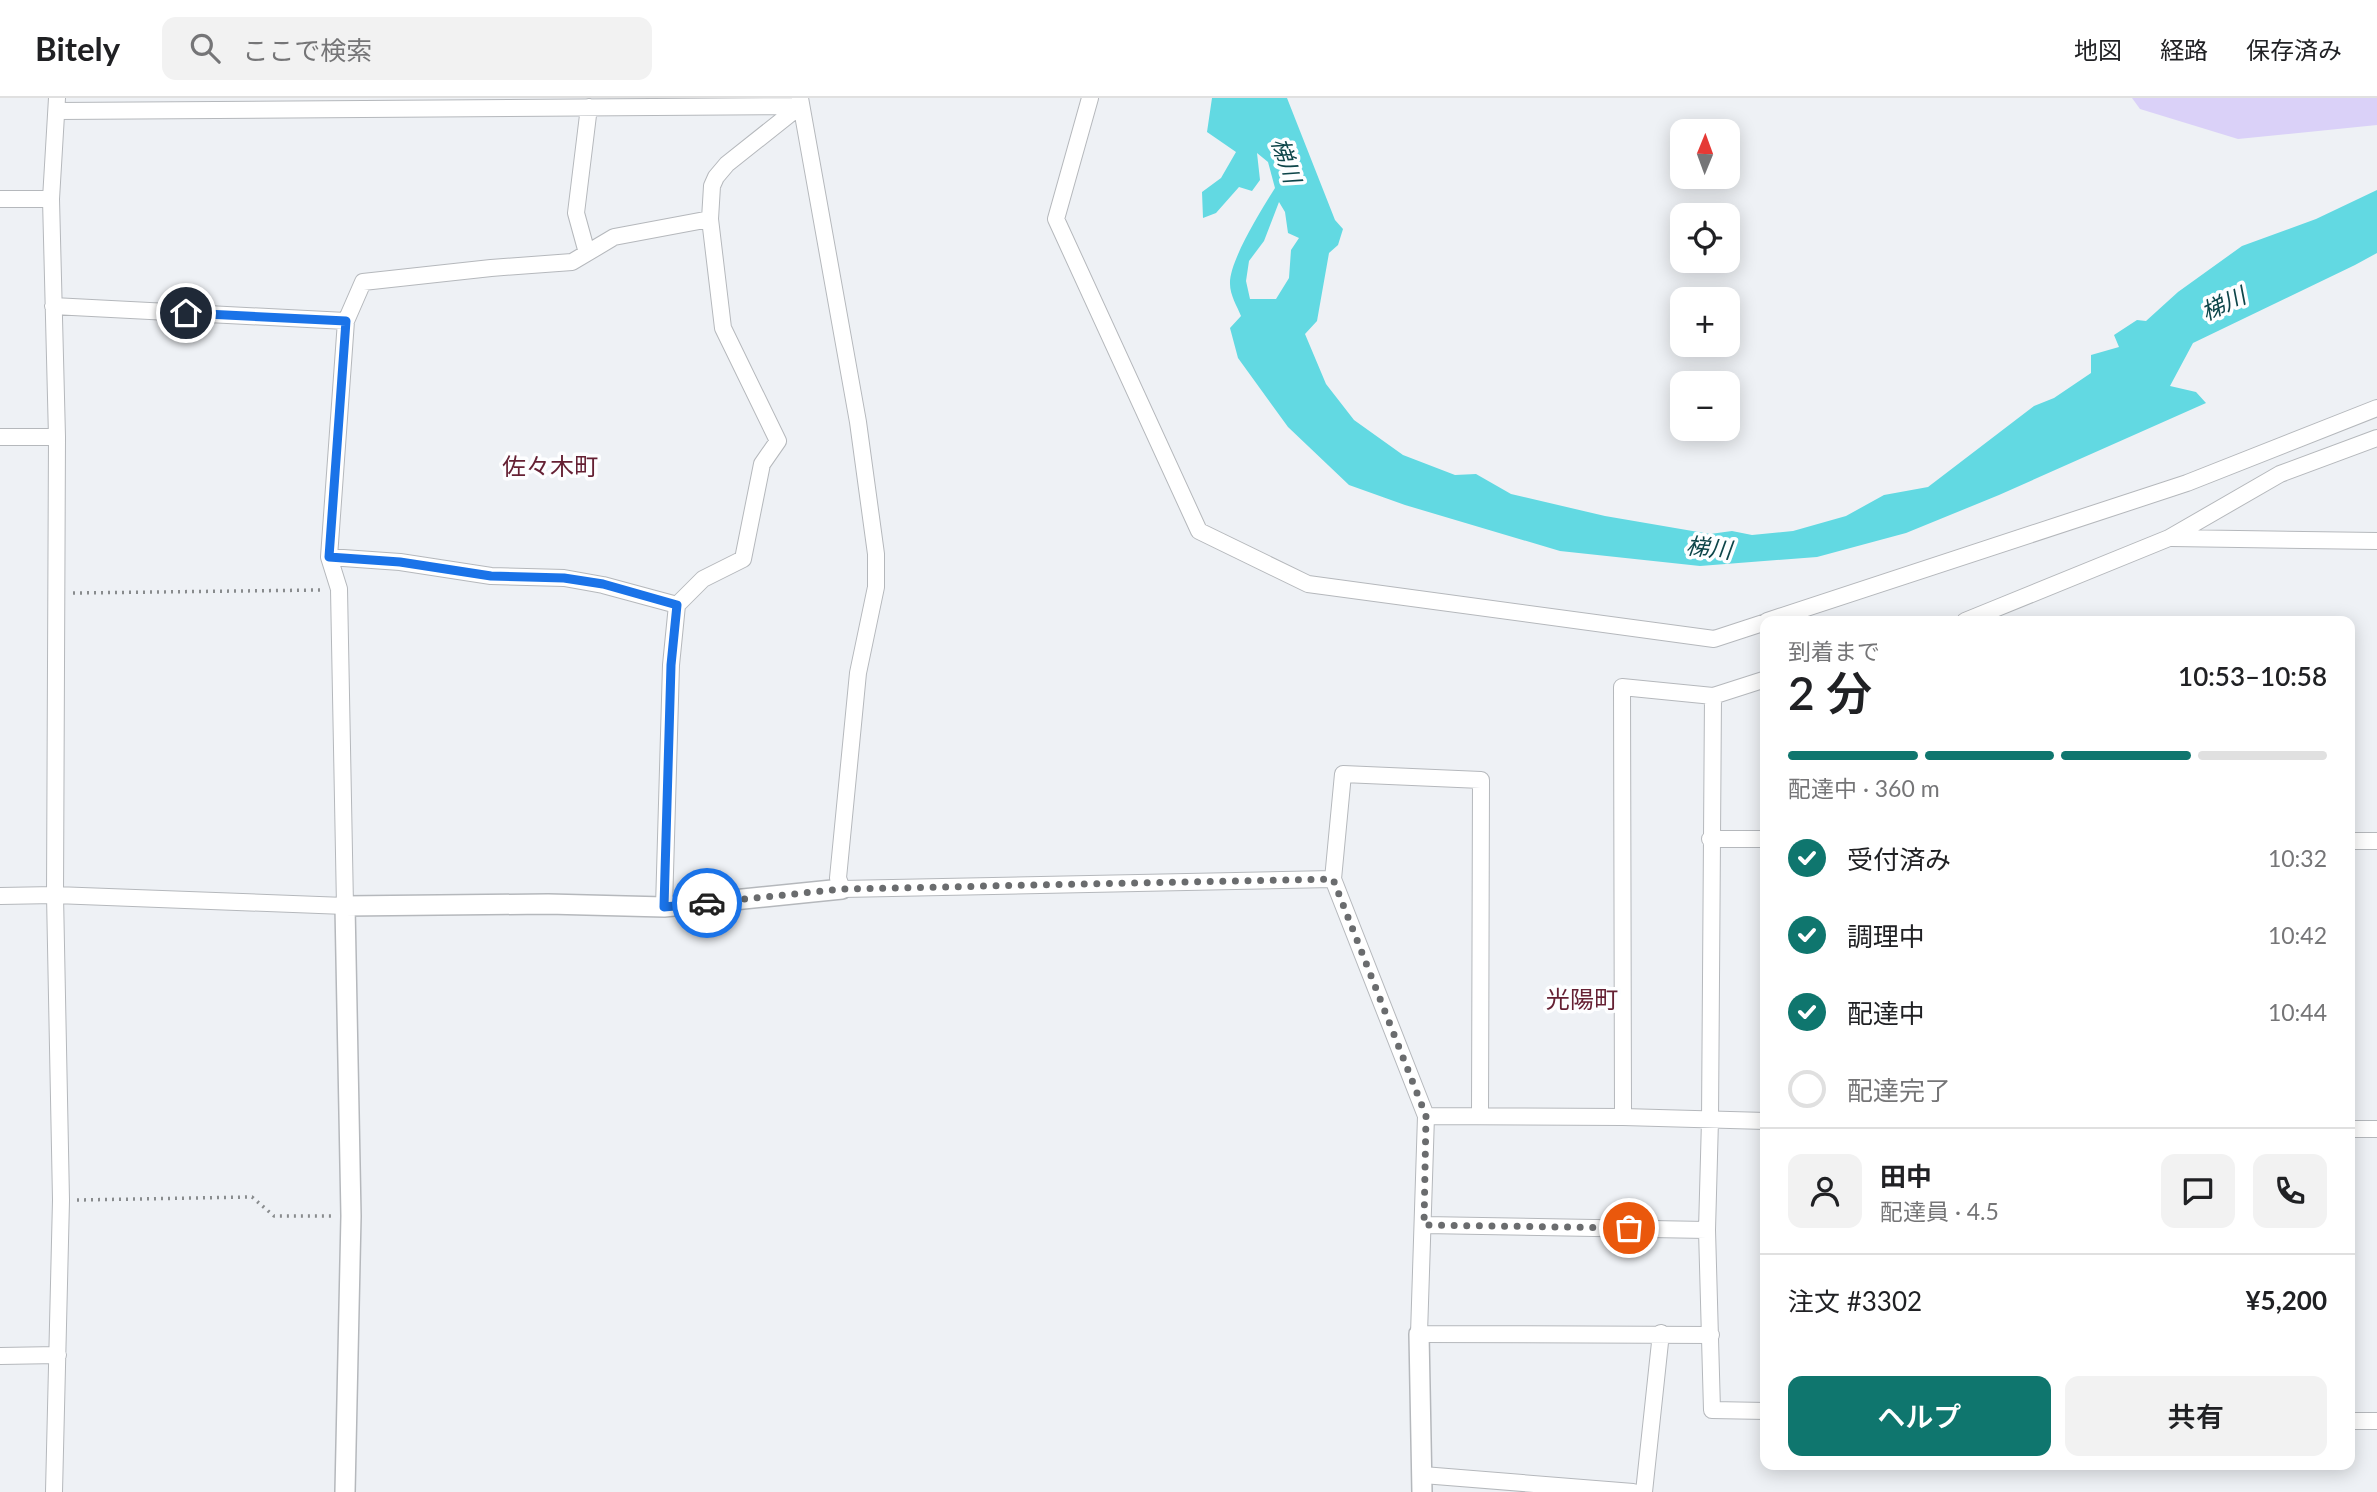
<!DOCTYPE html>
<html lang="ja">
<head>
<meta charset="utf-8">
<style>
	body { margin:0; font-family:Lato,"Noto Sans JP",sans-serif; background:#f2f2f2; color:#202124; height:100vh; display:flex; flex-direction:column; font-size:26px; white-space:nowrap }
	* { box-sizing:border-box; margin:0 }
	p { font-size:23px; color:#757577 }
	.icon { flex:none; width:38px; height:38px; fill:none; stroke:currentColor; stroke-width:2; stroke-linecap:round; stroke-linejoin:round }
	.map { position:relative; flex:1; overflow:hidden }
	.details { position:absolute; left:1760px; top:518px; width:595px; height:854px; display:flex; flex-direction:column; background:#fff; border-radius:14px; box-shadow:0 4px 18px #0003 }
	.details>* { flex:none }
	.needle { width:46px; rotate:1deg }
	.buttons { position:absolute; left:1670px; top:21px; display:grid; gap:14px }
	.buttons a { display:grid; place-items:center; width:70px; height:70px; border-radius:14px; background:#fff; box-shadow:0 4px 18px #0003; font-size:35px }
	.pin { position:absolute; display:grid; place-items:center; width:60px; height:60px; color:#fff; margin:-30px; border:4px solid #fff; border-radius:50%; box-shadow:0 2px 7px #0007 }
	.courier { position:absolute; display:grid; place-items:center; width:70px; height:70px; margin:-35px; border:5px solid #1a73e8; border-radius:50%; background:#fff; color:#222; box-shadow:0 2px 9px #0007 }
	.head em { font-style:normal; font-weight:600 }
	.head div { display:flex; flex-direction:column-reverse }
	.head { display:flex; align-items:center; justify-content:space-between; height:119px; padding:0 28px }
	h1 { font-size:46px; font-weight:600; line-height:52px }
	.bar { display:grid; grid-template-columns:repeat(4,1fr); gap:10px 7px; align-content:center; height:84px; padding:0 28px }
	.bar i { height:9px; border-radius:5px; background:#e0e0e0 }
	.bar .selected { background:#0f766e }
	.bar p { grid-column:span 4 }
	.line { display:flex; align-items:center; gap:18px; padding:0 28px; border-top:2px solid #e0e0e0 }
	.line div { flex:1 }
	.round { display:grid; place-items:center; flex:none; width:74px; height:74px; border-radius:14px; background:#f2f2f2 }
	ol { padding:0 28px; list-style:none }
	li { display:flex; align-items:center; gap:21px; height:77px }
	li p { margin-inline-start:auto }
	li .icon { padding:7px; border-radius:50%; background:#0f766e; color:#fff; stroke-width:4 }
	li:last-child { color:#757577 }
	li i { width:38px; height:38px; border:4px solid #e0e0e0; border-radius:50% }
	.primary-button { display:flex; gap:14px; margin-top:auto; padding:14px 28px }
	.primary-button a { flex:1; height:80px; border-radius:14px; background:#0f766e; color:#fff; font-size:28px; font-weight:600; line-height:80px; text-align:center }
	.primary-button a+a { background:#f2f2f2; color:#202124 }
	header { display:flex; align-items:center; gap:42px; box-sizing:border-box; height:98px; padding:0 35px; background:#fff; border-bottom:2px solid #e0e0e0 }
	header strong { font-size:33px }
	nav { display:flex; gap:38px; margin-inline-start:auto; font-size:24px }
	.search { width:490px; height:63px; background:#f2f2f2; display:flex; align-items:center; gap:18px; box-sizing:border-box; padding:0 24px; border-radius:14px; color:#757577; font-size:26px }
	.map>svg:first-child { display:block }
	.green { fill:#dad1f8 }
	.water { fill:#62d9e2; fill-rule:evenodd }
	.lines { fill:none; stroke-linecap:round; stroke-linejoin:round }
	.minor-casing { stroke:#b5b8bc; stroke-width:18 }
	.tertiary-casing { stroke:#b5b8bc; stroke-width:22 }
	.path { stroke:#888b8d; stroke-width:3.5; stroke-dasharray:2 5; stroke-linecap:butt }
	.minor { stroke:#fff; stroke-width:16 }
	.tertiary { stroke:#fff; stroke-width:19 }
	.done { stroke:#6a6c6e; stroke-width:7; stroke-dasharray:0 12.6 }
	.route { stroke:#1a73e8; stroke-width:9 }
	.labels { text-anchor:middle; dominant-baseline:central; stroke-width:7; stroke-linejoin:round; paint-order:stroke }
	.water-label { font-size:23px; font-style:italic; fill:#0d4549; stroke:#fdfeff }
	.quarter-label { font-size:24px; fill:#652033; stroke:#fdfeff }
</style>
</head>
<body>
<header>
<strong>Bitely</strong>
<div class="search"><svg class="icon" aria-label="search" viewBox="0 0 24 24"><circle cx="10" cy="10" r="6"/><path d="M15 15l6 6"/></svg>ここで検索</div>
<nav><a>地図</a><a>経路</a><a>保存済み</a></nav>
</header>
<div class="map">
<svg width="2377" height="1394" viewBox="0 0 2377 1394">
	<rect width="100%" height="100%" fill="#eef1f5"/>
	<path class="green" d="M2132 0H2377V27L2238 41 2140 11Z"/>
	<path class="water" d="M1212 0H1287L1335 122 1343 131 1338 147 1329 155 1317 223 1305 236 1326 286 1354 322 1403 357 1455 377 1476 376 1511 396 1605 418 1710 436 1732 433 1752 437 1793 433 1846 418 1884 397 1928 389 2034 308 2054 300 2091 275V257L2119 249 2114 237 2137 222 2146 223 2178 194 2242 148 2316 121 2377 92V155L2355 167 2193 245 2170 288 2196 294 2206 305 1999 397 1906 435 1817 459 1700 468 1560 453 1405 407 1349 387 1288 329 1238 260 1230 230 1241 218C1237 208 1230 197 1230 186 1229 163 1262 111 1275 90L1268 64 1257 55 1260 82 1252 93 1239 89 1216 115 1203 120 1202 94 1221 80 1236 54 1207 34ZM1279 104 1285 114 1288 135 1299 140 1291 152 1289 180 1276 201H1250L1246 183 1249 163 1264 143Z"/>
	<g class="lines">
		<g class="minor-casing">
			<path id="minor" d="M800 0 858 324 876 456V489L858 575 838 780 842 791 1333 781
				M1090 0 1056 121 1199 433 1308 486 1714 541 1766 524
				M57 13 800 8
				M0 101H51
				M587 155 576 115 589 9
				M53 208 346 223
				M0 339H57
				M2172 440 2377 443
				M329 459 400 464 491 478 564 480 603 487 677 507
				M1767 523 2187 385 2377 310
				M1965 523 2169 440 2280 376 2377 340
				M1713 598 1710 1022 1707 1132 1712 1312 1766 1313
				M1710 741H1766
				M2350 743H2377
				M0 798 55 797 345 808 339 491 329 459 346 223 363 184 491 170 572 164 614 139 710 121
				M664 809 671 567 677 507 703 481 743 461 762 366 778 343 723 230 710 121 712 88 716 79 727 66 800 8
				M1480 1017 1481 682 1343 676 1333 781 1426 1018 1419 1236 1711 1237
				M1426 1018 1623 1019 1766 1023
				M1623 1019 1622 589 1713 598 1766 581
				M2350 1031H2377
				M1424 1127 1707 1132
				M0 1258 58 1257
				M2350 1323H2377
				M1423 1377 1633 1394
				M54 1394 61 1102 55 797 57 339 51 101 57 0
				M1644 1394 1661 1235"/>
		</g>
		<g class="tertiary-casing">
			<path id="tertiary" d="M1419 1236 1422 1394
				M345 1394 351 1118 345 808 548 806 664 809 842 791"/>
		</g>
		<path class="path" d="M73 495 321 492
			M77 1102 252 1099 274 1118H332"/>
		<use href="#minor" class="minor"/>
		<use href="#tertiary" class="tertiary"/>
	</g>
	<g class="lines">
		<path class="done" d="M707 805 842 791 1333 781 1426 1018 1424 1127 1629 1130"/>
		<path class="route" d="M186 215 346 223 329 459 400 464 491 478 564 480 603 486 677 507 671 567 664 809 707 805"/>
	</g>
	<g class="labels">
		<g class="water-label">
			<text transform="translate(1287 62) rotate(72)">梯川</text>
			<text transform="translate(2223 205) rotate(-25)">梯川</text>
			<text transform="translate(1709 449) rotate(6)">梯川</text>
		</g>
		<g class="quarter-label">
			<text x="550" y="367">佐々木町</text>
			<text x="1582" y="900">光陽町</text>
		</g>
	</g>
</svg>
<div class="buttons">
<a><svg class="needle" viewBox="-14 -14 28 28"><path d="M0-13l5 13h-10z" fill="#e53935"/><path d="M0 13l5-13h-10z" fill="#757577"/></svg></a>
<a><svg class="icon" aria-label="locate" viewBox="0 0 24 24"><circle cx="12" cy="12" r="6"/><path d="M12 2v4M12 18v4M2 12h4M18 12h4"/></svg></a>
<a>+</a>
<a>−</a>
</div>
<div class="pin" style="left:1629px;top:1130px;background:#ea580c"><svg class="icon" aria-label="bag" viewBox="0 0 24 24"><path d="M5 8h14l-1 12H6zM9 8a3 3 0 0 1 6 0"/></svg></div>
<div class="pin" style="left:186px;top:215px;background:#1f2937"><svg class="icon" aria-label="home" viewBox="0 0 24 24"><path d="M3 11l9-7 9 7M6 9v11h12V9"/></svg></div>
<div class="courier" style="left:707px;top:805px"><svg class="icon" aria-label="car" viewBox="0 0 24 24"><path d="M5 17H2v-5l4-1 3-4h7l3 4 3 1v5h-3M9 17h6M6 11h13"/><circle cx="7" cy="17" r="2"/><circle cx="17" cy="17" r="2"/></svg></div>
<section class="details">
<div class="head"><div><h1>2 分</h1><p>到着まで</p></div><em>10:53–10:58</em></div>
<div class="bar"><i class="selected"></i><i class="selected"></i><i class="selected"></i><i></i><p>配達中 · 360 m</p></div>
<ol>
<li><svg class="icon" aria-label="check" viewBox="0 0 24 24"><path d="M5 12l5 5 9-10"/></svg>受付済み<p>10:32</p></li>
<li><svg class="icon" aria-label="check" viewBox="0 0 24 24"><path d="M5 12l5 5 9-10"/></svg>調理中<p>10:42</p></li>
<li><svg class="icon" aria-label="check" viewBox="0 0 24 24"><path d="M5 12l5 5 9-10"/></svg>配達中<p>10:44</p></li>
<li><i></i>配達完了</li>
</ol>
<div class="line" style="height:126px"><a class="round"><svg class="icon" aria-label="person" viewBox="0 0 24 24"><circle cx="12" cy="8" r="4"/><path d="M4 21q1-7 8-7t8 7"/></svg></a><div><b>田中</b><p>配達員 · 4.5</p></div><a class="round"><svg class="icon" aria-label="chat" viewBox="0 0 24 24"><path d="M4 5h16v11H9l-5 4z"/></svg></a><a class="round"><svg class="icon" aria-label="phone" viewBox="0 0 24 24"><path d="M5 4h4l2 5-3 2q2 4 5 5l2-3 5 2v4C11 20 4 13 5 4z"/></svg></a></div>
<div class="line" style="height:91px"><div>注文 #3302</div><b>¥5,200</b></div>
<div class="primary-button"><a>ヘルプ</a><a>共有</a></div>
</section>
</div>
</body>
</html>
